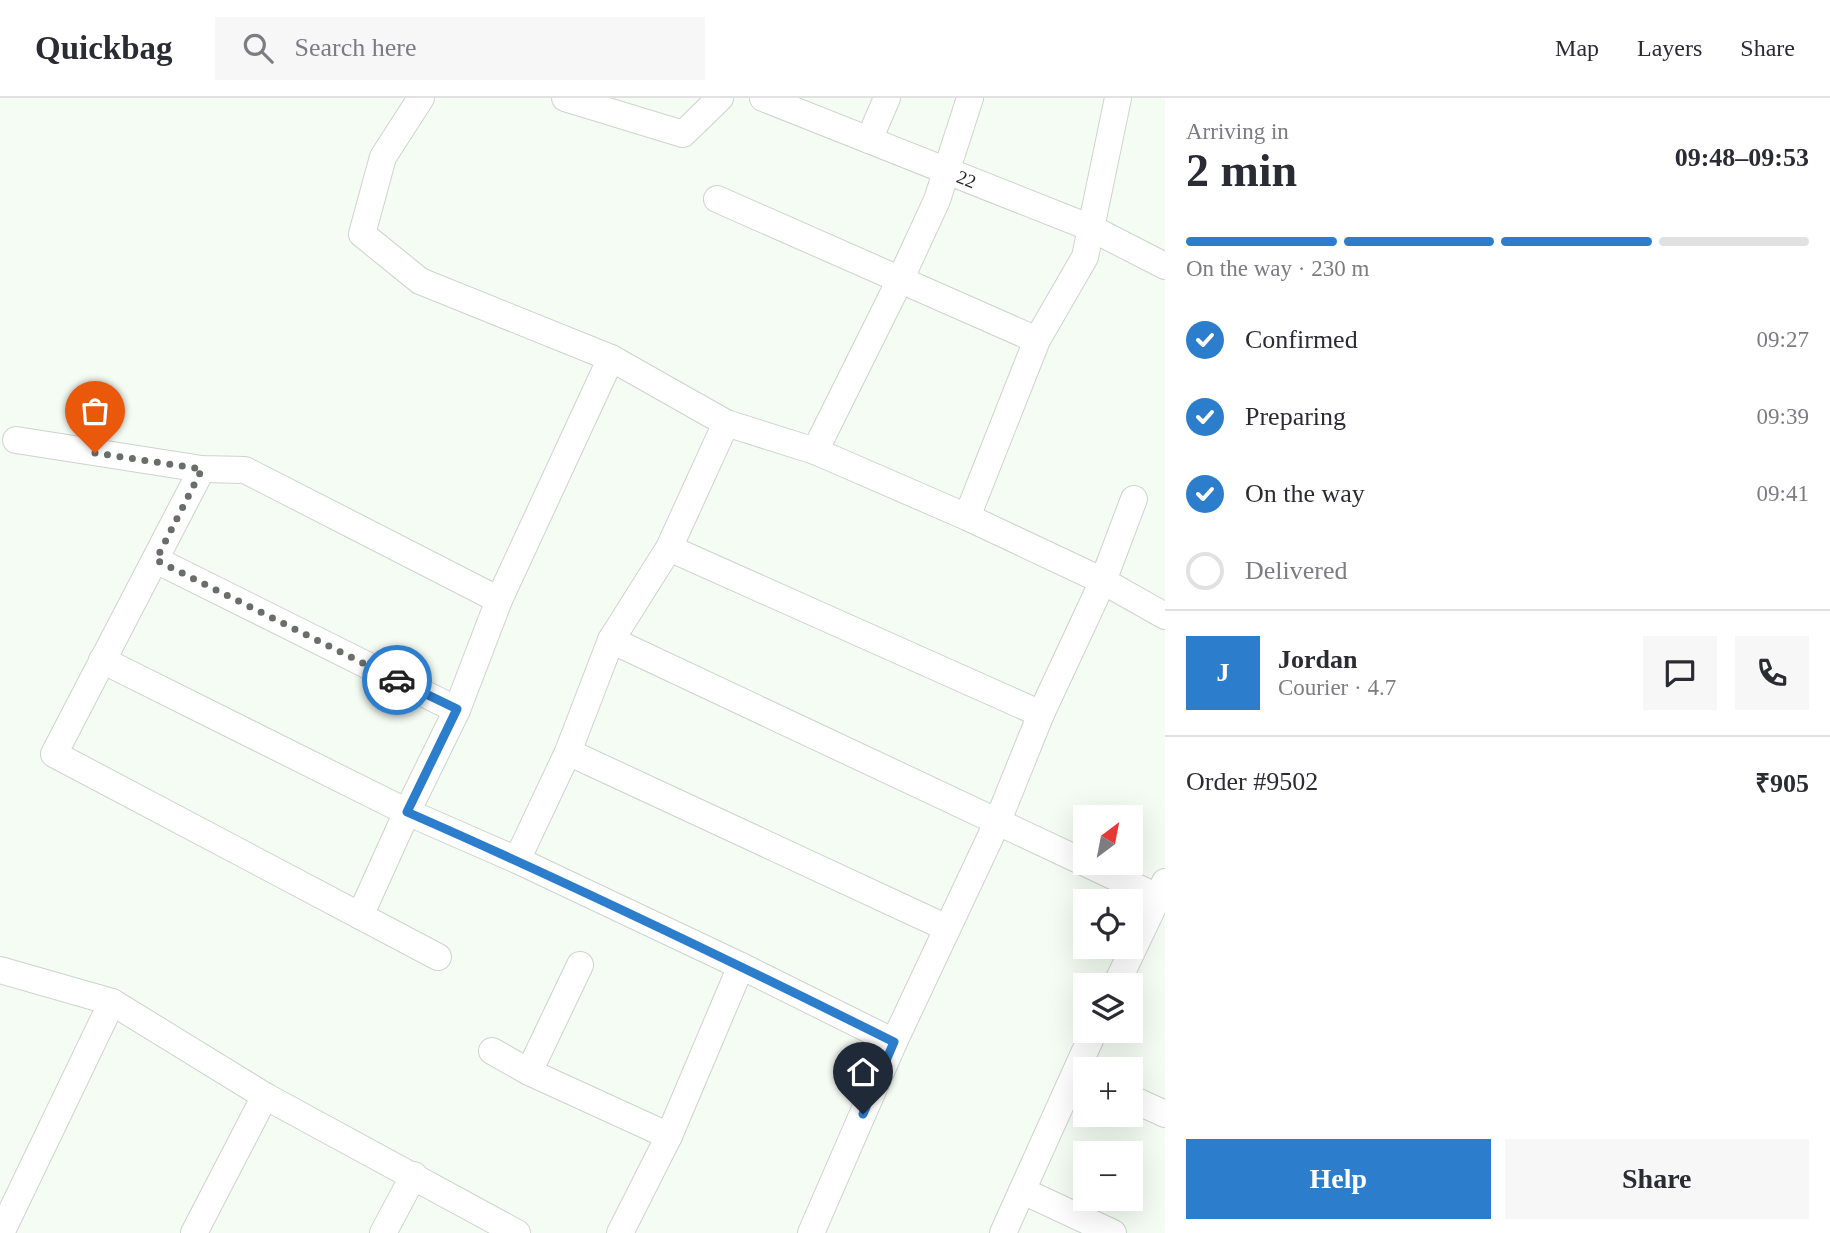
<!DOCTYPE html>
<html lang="en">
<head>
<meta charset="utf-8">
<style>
	body { margin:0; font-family:Georgia,serif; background:#f7f7f7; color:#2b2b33; height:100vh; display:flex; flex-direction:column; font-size:26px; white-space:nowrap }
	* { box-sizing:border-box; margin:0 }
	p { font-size:23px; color:#7c7c81 }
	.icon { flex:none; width:38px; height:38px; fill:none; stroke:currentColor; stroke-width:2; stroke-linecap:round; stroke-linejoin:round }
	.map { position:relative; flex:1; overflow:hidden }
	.sheet { display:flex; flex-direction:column; background:#fff; width:665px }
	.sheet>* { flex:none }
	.needle { width:46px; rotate:32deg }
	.buttons { position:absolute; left:1073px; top:707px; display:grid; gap:14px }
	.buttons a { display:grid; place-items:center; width:70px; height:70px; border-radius:0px; background:#fff; box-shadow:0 7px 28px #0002; font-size:35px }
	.pin { position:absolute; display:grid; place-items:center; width:60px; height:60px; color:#fff; margin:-72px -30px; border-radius:50% 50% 50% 0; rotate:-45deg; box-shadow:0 0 7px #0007 }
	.pin .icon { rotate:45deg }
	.courier { position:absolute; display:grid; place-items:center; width:70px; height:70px; margin:-35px; border:5px solid #2c7ecd; border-radius:50%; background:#fff; color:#222; box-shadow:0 2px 9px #0007 }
	.headline em { font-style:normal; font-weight:800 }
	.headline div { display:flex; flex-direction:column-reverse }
	.headline { display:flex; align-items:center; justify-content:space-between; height:119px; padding:0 21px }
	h1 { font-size:46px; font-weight:800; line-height:52px }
	.bar { display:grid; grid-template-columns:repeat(4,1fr); gap:10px 7px; align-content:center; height:84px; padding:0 21px }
	.bar i { height:9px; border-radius:5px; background:#e1e1e2 }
	.bar .current { background:#2c7ecd }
	.bar p { grid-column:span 4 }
	.line { display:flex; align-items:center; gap:18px; padding:0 21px; border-top:2px solid #e1e1e2 }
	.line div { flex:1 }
	.round { display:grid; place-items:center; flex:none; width:74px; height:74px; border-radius:0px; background:#f7f7f7 }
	ol { padding:0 21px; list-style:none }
	li { display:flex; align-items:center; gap:21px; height:77px }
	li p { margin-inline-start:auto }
	li .icon { padding:7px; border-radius:50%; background:#2c7ecd; color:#fff; stroke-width:4 }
	li:last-child { color:#7c7c81 }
	li i { width:38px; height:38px; border:4px solid #e1e1e2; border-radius:50% }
	.action { display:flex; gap:14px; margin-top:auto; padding:14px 21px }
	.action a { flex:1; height:80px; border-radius:0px; background:#2c7ecd; color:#fff; font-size:28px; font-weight:800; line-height:80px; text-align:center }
	.action a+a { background:#f7f7f7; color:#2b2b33 }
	header { display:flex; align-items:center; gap:42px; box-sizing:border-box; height:98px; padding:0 35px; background:#fff; border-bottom:2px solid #e1e1e2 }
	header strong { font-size:33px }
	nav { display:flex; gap:38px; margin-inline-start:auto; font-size:24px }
	.search { width:490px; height:63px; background:#f7f7f7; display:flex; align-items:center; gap:18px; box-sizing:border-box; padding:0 24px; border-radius:0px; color:#7c7c81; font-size:26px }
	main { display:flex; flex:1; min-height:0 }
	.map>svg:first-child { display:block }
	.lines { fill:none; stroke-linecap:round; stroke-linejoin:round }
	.minor-casing { stroke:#cdd4cd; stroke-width:28 }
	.minor { stroke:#fff; stroke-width:26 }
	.done { stroke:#6a6e6a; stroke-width:7; stroke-dasharray:0 12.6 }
	.route { stroke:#2c7ecd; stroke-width:9 }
	.labels { text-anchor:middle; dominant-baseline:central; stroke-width:6; stroke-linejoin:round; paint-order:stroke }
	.street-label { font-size:19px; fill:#1f221f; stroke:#f5fcf4 }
</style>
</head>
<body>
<header>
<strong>Quickbag</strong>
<div class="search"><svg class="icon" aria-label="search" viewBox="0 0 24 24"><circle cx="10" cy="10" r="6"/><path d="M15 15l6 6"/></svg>Search here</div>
<nav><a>Map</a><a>Layers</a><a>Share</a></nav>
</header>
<main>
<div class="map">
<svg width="1165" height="1135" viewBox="0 0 1165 1135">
	<rect width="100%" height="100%" fill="#f5fcf4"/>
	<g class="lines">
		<g class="minor-casing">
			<g id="minor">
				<path d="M421 0 383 59 362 136 420 183 611 260 726 325 815 353 967 419 1103 483 1165 518"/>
				<path d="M565 0 683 36 720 0"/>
				<path id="s1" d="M763 0 1091 130 1165 168"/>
				<path d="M869 42 887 0"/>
				<path d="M717 101 1037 242"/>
				<path d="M16 342 202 371 245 372 499 502"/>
				<path d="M815 353 901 180 937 102 970 0"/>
				<path d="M202 371 54 656 438 859"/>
				<path d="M967 419 1037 242 1085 159 1118 0"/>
				<path d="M669 450 1041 616"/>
				<path d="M156 462 457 612"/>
				<path d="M611 542 1149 795 1159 797"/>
				<path d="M102 562 407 714 457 612 499 502 611 260"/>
				<path d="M568 654 947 830"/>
				<path d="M517 762 741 868 894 944"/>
				<path d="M360 818 407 714 517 762 568 654 611 542 669 450 726 325"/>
				<path d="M0 872 112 904 265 998 517 1135"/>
				<path d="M1116 887 1165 784"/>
				<path d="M492 953 529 974 669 1038"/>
				<path d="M529 974 580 867"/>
				<path d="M1130 1000 1165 1016"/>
				<path d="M1023 1093 1113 1135"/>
				<path d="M1 1135 112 904"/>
				<path d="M194 1135 265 998"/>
				<path d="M383 1135 414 1077"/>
				<path d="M620 1135 669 1038 741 868"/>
				<path d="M811 1135 894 944 997 725 1041 616 1103 483 1134 401"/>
				<path d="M1003 1135 1094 933"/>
			</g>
		</g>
		<use href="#minor" class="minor"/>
	</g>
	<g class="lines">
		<path class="done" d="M95 355 202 371 156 462 397 582"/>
		<path class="route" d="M397 582 457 611 407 714C572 786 733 864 894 944L863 1016"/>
	</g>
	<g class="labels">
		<g class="street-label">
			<text stroke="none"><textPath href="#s1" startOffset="219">22</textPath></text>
		</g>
	</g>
</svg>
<div class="buttons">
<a><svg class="needle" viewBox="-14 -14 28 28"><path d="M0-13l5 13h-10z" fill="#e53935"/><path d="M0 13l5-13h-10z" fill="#7c7c81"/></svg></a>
<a><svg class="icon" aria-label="locate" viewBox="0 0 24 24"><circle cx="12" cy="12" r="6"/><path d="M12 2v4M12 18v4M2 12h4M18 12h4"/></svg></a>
<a><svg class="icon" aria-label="layers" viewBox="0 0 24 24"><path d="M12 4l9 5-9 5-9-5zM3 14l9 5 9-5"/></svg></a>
<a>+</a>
<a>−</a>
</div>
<div class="pin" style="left:95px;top:355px;background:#ea580c"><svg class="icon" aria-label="bag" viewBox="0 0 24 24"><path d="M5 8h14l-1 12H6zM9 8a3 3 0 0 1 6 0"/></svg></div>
<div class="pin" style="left:863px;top:1016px;background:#1f2937"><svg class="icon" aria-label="home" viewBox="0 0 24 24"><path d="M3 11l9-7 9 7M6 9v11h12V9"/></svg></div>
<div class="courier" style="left:397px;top:582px"><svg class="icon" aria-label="car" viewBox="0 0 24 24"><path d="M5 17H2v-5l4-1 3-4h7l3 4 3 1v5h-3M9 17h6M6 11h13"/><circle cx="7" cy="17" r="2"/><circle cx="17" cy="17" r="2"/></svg></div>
</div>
<section class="sheet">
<div class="headline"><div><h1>2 min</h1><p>Arriving in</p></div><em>09:48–09:53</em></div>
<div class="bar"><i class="current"></i><i class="current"></i><i class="current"></i><i></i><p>On the way · 230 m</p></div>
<ol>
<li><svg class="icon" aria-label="check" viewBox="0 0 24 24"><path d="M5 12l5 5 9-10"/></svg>Confirmed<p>09:27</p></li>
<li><svg class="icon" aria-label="check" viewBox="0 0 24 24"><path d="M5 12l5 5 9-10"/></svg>Preparing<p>09:39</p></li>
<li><svg class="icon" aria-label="check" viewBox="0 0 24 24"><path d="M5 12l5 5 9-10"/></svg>On the way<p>09:41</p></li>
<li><i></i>Delivered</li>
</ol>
<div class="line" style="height:126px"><b class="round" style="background:#2c7ecd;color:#fff">J</b><div><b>Jordan</b><p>Courier · 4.7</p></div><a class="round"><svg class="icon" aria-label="chat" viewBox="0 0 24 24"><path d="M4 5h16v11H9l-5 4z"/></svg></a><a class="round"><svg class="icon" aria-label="phone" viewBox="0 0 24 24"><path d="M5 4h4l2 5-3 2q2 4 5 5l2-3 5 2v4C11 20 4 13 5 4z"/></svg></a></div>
<div class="line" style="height:91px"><div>Order #9502</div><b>₹905</b></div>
<div class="action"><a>Help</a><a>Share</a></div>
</section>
</main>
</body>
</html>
